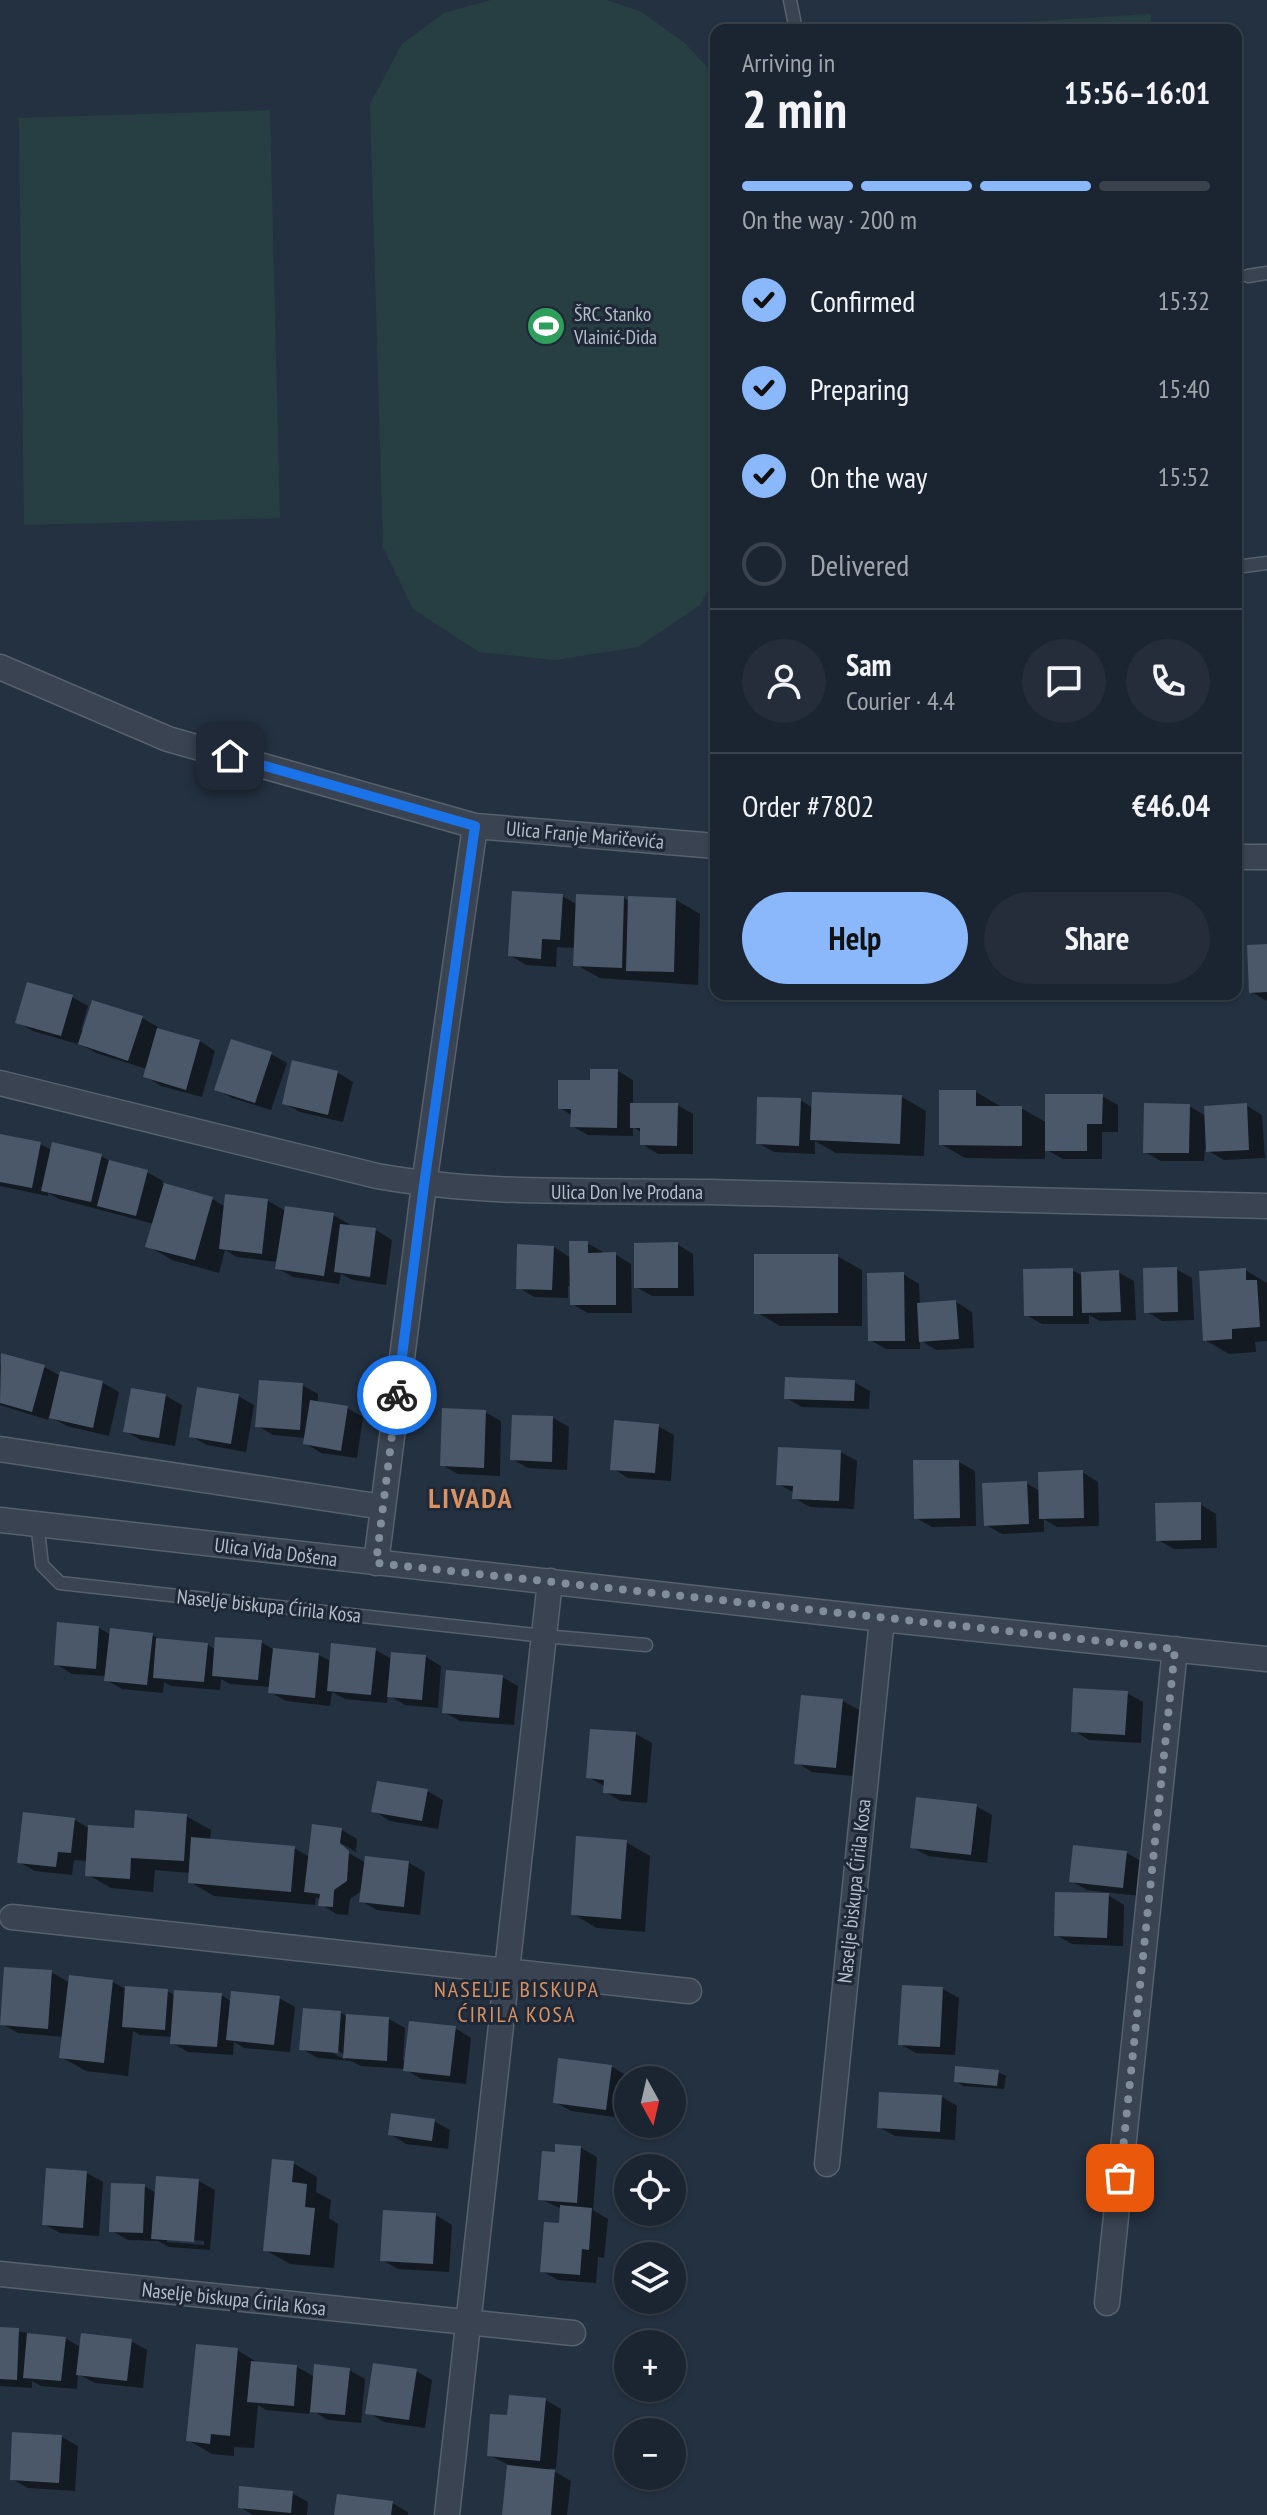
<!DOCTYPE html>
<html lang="en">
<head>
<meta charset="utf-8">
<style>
	body { margin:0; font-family:"PT Sans Narrow",sans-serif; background:#242d39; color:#f1f3f6; height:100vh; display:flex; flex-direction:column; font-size:30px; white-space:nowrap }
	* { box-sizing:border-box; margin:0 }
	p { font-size:26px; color:#a0a5ab }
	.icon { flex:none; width:44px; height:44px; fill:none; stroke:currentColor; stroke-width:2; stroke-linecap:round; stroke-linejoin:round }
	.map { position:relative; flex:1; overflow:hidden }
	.sheet { position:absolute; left:710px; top:24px; width:532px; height:976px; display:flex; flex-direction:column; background:#1b2531; border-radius:16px; box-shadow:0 2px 6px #0004,0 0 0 2px #39424d }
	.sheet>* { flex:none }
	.needle { width:52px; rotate:172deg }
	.controls { position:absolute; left:614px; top:2066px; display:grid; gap:16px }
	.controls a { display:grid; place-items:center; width:72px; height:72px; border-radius:50%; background:#1b2531; box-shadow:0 2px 6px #0004,0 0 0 2px #39424d; font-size:40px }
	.pin { position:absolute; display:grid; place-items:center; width:68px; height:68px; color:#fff; margin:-34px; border-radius:16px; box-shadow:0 4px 12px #0006 }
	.courier { position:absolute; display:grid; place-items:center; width:80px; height:80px; margin:-40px; border:6px solid #1a73e8; border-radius:50%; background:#fff; color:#222; box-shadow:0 2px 10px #0007 }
	.summary em { font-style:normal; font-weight:700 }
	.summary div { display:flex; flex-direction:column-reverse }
	.summary { display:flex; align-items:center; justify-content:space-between; height:136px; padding:0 32px }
	h1 { font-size:52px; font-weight:700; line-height:60px }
	.bar { display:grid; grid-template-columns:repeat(4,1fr); gap:12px 8px; align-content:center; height:96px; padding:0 32px }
	.bar i { height:10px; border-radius:6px; background:#39424d }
	.bar .active { background:#8ab8fb }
	.bar p { grid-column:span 4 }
	.line { display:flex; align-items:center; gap:20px; padding:0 32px; border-top:2px solid #39424d }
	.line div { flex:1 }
	.round { display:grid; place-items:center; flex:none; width:84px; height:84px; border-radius:42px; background:#242d39 }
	ol { padding:0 32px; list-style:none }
	li { display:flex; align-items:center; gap:24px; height:88px }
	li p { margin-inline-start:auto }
	li .icon { padding:8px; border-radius:50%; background:#8ab8fb; color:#111; stroke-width:4 }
	li:last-child { color:#a0a5ab }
	li i { width:44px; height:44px; border:4px solid #39424d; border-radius:50% }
	.action { display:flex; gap:16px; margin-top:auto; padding:16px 32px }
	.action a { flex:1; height:92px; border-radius:48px; background:#8ab8fb; color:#111; font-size:32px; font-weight:700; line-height:92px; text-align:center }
	.action a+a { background:#242d39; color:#f1f3f6 }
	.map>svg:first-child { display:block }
	.green { fill:#273f42 }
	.shadow { fill:#0007; fill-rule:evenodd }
	.building { fill:#4a586a }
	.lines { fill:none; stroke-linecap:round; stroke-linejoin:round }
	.lane-casing { stroke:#57616e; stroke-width:15 }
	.street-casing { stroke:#57616e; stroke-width:27 }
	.lane { stroke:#394351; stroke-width:12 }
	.street { stroke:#394351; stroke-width:24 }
	.done { stroke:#828d9b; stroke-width:8; stroke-dasharray:0 14.4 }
	.route { stroke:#1a73e8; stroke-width:10 }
	.labels { text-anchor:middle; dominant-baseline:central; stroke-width:6; stroke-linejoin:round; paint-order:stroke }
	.poi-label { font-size:20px; fill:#b5becb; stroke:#1e2836; text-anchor:start }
	.street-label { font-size:20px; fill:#b5becb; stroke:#1e2836 }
	.neighbourhood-label { font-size:22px; letter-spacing:2px; fill:#d99362; stroke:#1e2836 }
	.district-label { font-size:28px; font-weight:bold; letter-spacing:2px; fill:#d99362; stroke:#1e2836 }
</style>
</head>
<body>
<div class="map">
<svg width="1267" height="2515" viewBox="0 0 1267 2515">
	<rect width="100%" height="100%" fill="#243141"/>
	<path class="green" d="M491 0H607L640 11 685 43 716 77V577L700 605 638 647 555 660 479 652 413 609 383 547 370 104 402 44 444 13Z
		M1151 14V30H890Z
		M270 110 280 518 24 525 19 118Z"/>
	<path class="shadow" d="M562 896 578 905 624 898 630 902 676 900 700 914 698 985 600 978 575 964 576 948 557 947 556 967 526 965 510 955Z
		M1267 946V1001L1251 992Z
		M72 997 88 1006 81 1030 142 1018 158 1027 157 1030 200 1041 215 1051 202 1097 161 1086 145 1076 147 1069 96 1053 77 1042V1044L33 1031 17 1022Z
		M271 1054 287 1063 271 1110 232 1098 217 1089Z
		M618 1071 633 1080V1105H677L693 1114V1154H658L642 1144V1133L633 1127V1136L588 1135 572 1126 573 1116 560 1108Z
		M337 1072 353 1082 343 1122 300 1112 284 1103Z
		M976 1092 1000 1106 1021 1108 1047 1123 1102 1096 1118 1105V1132H1102V1159H1063L1045 1149V1159L965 1158 941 1144Z
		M902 1097 926 1111 924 1156 836 1153 815 1141V1154L774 1152 758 1143 800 1100 813 1108Z
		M1246 1105 1262 1115 1265 1158 1224 1160 1205 1149 1204 1161H1161L1145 1152 1189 1106 1206 1116Z
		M0 1136 40 1144 52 1150 101 1156 115 1164 147 1172 163 1181 162 1184 212 1199 226 1207 268 1201 286 1211 333 1215 349 1224 348 1227 376 1230 392 1240 386 1285 353 1280 341 1274 339 1284 293 1277 277 1268 278 1262 237 1257 225 1250 219 1273 172 1260 148 1246 154 1224 59 1199 48 1193V1196L0 1186Z
		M587 1243 603 1252V1255L615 1254 631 1264 632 1313H588L572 1304V1286H568V1298L534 1297 518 1287 554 1247 571 1258Z
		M677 1244 693 1254 694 1296H652L636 1287Z
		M837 1256 862 1270V1326H780L756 1312Z
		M1176 1269 1192 1278 1194 1320 1162 1321 1146 1311Z
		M1072 1270 1083 1276 1118 1272 1134 1281 1136 1320 1100 1321 1089 1315V1324H1042L1026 1315Z
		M1245 1270 1267 1283V1341L1255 1342 1256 1352 1229 1354 1205 1340Z
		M903 1274 919 1284 920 1305 956 1302 972 1312 974 1348 936 1350 920 1340V1349H886L870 1340Z
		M3 1355 44 1367 61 1376V1374L103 1383 119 1392 109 1436 67 1426 49 1416 48 1420 0 1405V1365Z
		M854 1382 870 1391 869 1409 802 1407 786 1398Z
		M302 1385 318 1394V1403L347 1408 363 1417 357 1458 321 1453 305 1443 306 1438 273 1435 258 1426Z
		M132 1390 166 1396 182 1405 175 1446 141 1440 125 1431Z
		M238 1396 254 1405 246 1452 207 1445 191 1436Z
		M485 1412 501 1421 500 1476 458 1474 442 1465Z
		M553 1418 569 1427 567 1470 528 1468 512 1459Z
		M658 1426 674 1435 671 1481 628 1478 612 1468Z
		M841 1452 857 1461 854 1509 810 1507 794 1498 795 1493 778 1484Z
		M959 1462 975 1471 976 1526 932 1527 916 1518Z
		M1082 1472 1098 1482 1099 1526 1057 1527 1044 1519V1532L1002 1534 986 1525 1026 1483 1040 1491Z
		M1200 1504 1216 1514 1217 1548 1174 1549 1158 1540Z
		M59 1625 99 1628 111 1635H152L163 1641 207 1644 216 1650 261 1642 276 1651 319 1655 332 1662 375 1650 392 1659 426 1657 441 1666 438 1708 405 1705 388 1695 387 1703 345 1699 332 1692 330 1706 286 1701 270 1692 271 1687 230 1684 221 1679 220 1690 171 1686 164 1682 163 1693 122 1689 106 1680 107 1676 72 1674 56 1664Z
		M502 1677 518 1686 514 1725 460 1721 444 1712Z
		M1127 1693 1143 1702 1141 1743 1089 1740 1073 1730Z
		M843 1701 859 1710 852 1776 812 1772 796 1762Z
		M636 1734 652 1743 647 1803 621 1801 605 1792 606 1787 588 1777Z
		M427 1791 443 1800 438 1829 390 1821 374 1811Z
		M976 1806 992 1815 987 1863 928 1856 912 1847Z
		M186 1816 211 1830 210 1840 294 1848 310 1857 342 1830 357 1839 356 1852 342 1844 340 1848 366 1863H409L425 1872 420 1915 377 1910 361 1901 363 1890 350 1899 348 1915 336 1914 321 1904V1900L316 1897 315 1905 214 1896 190 1882V1873L155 1870 153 1892 111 1888 87 1874 88 1861 74 1860 72 1875 35 1871 19 1862 75 1820 90 1829 136 1831Z
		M626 1842 650 1856 645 1932 597 1928 573 1914Z
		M1127 1853 1143 1862 1139 1896 1087 1890 1071 1881Z
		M1108 1895 1124 1905 1123 1946 1072 1944 1056 1935Z
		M51 1972 70 1983 113 1982 127 1990 167 1991 176 1996 221 1995 232 2002 279 1998 295 2007 290 2052 244 2048 234 2042 233 2055 188 2052 172 2043 173 2037 140 2035 133 2031 128 2076 86 2071 61 2057 64 2037 18 2033 2 2024Z
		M904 1987 943 1989 959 1998 955 2055 916 2053 900 2044Z
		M341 2013 346 2016 389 2019 405 2028 403 2060 406 2061 455 2028 471 2038 466 2084 421 2079 405 2069 361 2066 351 2061 318 2058 302 2049ZM330 2046 345 2055V2060L328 2050Z
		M611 2066 627 2076 622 2118 571 2111 555 2102Z
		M998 2072 1006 2076 1004 2089 963 2086 956 2081Z
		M942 2097 957 2106 955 2140 895 2136 879 2127Z
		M434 2121 450 2130 448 2149 406 2144 390 2134Z
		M581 2148 597 2157 593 2210 608 2219 604 2258 598 2257 596 2283 558 2280 542 2271 561 2225 562 2209 540 2199 557 2154Z
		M293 2163 317 2177 316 2192 331 2200 329 2218 338 2224 334 2268 290 2264 265 2250Z
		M87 2173 103 2182 99 2236 60 2233 44 2224Z
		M199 2181 215 2190 210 2250 169 2247 158 2241 128 2240 112 2231 144 2186 156 2193ZM167 2238 204 2241V2245L167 2242Z
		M436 2215 452 2225 449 2272 398 2269 382 2260Z
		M0 2329 65 2338 82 2348 131 2341 147 2350 143 2388 95 2383 78 2374 77 2389 41 2386 32 2381V2388L0 2386Z
		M237 2350 260 2364 297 2367 315 2377 349 2370 365 2379 361 2423 328 2420 310 2409 309 2414 266 2410 258 2405 254 2448 234 2447V2456L212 2454 188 2440Z
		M416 2371 432 2380 425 2428 384 2422 368 2412Z
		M546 2400 561 2409 556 2469 548 2468 571 2481 567 2515H504L509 2465 489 2455 509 2417Z
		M62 2437 78 2446 75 2491 28 2488 12 2479Z
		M292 2493 308 2502 307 2515H253L240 2507Z
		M392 2503 408 2512V2515H336Z"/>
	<path class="building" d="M512 891 563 894 560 940 542 939 541 959 508 956Z
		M576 894 624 896 622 968 573 966Z
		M628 896 676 898 674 972 626 971Z
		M1267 944V992L1249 993 1247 945Z
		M27 982 73 995 61 1036 15 1023Z
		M92 1000 143 1016 128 1061 78 1044Z
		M157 1028 200 1040 186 1090 143 1077Z
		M231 1039 272 1052 255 1103 214 1090Z
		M292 1060 338 1071 328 1115 282 1104Z
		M590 1069H618L617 1128 570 1127 571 1109H558V1080H590Z
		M939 1090H976V1106H1022V1146L939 1145Z
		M812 1092 902 1095 900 1144 810 1140Z
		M1045 1094H1103L1102 1124H1087V1151H1045Z
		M757 1097 801 1098 799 1146 756 1144Z
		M630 1103H678L677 1146 640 1145V1128H630Z
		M1144 1103 1190 1104 1189 1153H1143Z
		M1247 1103 1249 1150 1206 1152 1204 1106Z
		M0 1134 41 1142 32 1188 0 1182Z
		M52 1142 102 1154 91 1202 41 1191Z
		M109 1160 148 1170 136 1216 97 1206Z
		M164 1183 213 1197 195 1260 145 1247Z
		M225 1194 268 1199 262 1254 219 1249Z
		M285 1206 334 1213 324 1276 275 1269Z
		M340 1224 376 1228 370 1277 334 1272Z
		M569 1241H588V1253L616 1252V1305H570Z
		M678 1242V1288H634V1243Z
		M517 1244 554 1246 552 1290 516 1289Z
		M754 1254H838V1313L754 1314Z
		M1177 1267 1178 1312 1144 1313 1143 1268Z
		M1073 1268V1316H1024L1023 1269Z
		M1246 1268V1280H1257L1260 1327 1232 1329V1339L1203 1341 1199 1271Z
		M1119 1270 1121 1312 1082 1313 1081 1272Z
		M904 1272 905 1341H868L867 1273Z
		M956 1300 959 1339 919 1342 917 1303Z
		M1 1353 45 1365 32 1412 0 1403Z
		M60 1371 103 1381 93 1428 49 1418Z
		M785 1377 855 1380 854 1401 784 1399Z
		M259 1380 303 1383 300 1430 255 1427Z
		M197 1387 239 1394 231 1444 189 1437Z
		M131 1388 166 1394 159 1438 123 1432Z
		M310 1400 348 1406 341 1451 303 1444Z
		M442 1408 486 1410 484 1468 440 1466Z
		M512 1415 553 1416 552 1462 510 1460Z
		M614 1420 659 1424 655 1473 610 1470Z
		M778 1447 841 1450 839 1501 792 1499 793 1486 776 1485Z
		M913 1460H959L960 1518 914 1519Z
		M1083 1470 1084 1518 1039 1519 1038 1472Z
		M1027 1481 1029 1524 984 1526 982 1483Z
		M1201 1502V1540L1156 1541 1155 1503Z
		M57 1622 99 1626 96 1669 54 1665Z
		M110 1628 153 1633 147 1685 104 1681Z
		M215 1637 262 1640 258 1680 212 1676Z
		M156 1638 208 1643 204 1682 153 1678Z
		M331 1643 376 1648 371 1695 327 1691Z
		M273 1648 319 1653 315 1698 268 1693Z
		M391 1652 426 1655 422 1700 387 1697Z
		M446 1670 503 1675 499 1718 442 1713Z
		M1073 1688 1128 1691 1125 1735 1071 1732Z
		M801 1695 843 1699 836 1768 794 1764Z
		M590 1729 636 1732 631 1795 603 1793 604 1780 586 1778Z
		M377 1781 428 1789 422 1821 371 1812Z
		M916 1797 977 1804 971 1855 910 1848Z
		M135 1810 187 1814 184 1861 131 1858 130 1879 85 1876 88 1825 134 1828Z
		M23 1812 75 1818 71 1853 58 1852 56 1867 17 1863Z
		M312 1824 342 1828 340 1843 349 1851 347 1881 334 1890 333 1907 318 1906 320 1894 304 1892Z
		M576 1836 627 1840 621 1919 571 1915Z
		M191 1837 295 1846 291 1892 188 1883Z
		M1073 1845 1127 1851 1123 1888 1069 1882Z
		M365 1856 409 1861 404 1907 359 1902Z
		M1055 1892 1109 1893 1107 1938 1054 1936Z
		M4 1967 52 1970 48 2029 0 2025Z
		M69 1975 113 1980 104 2063 59 2058Z
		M902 1985 943 1987 940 2047 898 2045Z
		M125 1986 168 1989 165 2030 122 2027Z
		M174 1990 222 1993 217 2047 170 2044Z
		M231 1991 280 1996 274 2045 226 2040Z
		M303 2008 341 2011 338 2053 299 2050Z
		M346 2014 389 2017 387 2061 343 2058Z
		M409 2021 456 2026 450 2076 403 2071Z
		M558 2058 612 2065 606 2110 553 2103Z
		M955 2066 999 2070 997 2086 954 2082Z
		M879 2092 942 2095 940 2132 877 2128Z
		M391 2113 435 2119 432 2141 388 2135Z
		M555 2144 581 2146 577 2203 538 2200 542 2151 555 2152Z
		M272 2159 294 2161 292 2182 307 2184 305 2207 315 2208 310 2255 263 2251Z
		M46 2168 87 2171 83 2228 42 2225Z
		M156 2176 199 2179 194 2242 151 2239Z
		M111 2183 145 2184 143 2233 109 2232Z
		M560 2205 592 2208 589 2250 582 2249 580 2275 540 2272 544 2222 559 2223Z
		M383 2210 436 2213 433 2264 380 2261Z
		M0 2327 19 2328 17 2380 0 2379Z
		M27 2333 66 2337 61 2381 23 2378Z
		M81 2333 132 2339 127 2381 76 2375Z
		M196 2344 238 2348 230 2436 211 2434 210 2444 186 2441Z
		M251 2361 297 2365 294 2406 247 2402Z
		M373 2363 417 2369 409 2420 365 2414Z
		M314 2364 350 2368 345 2415 310 2412Z
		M509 2395 546 2398 540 2461 487 2456 490 2414 507 2415Z
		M12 2432 62 2435 59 2483 10 2480Z
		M507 2465 555 2470 551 2515H502Z
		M239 2486 293 2491 291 2513 238 2508Z
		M337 2494 393 2501 391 2515H334Z"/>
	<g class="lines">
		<g class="lane-casing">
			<path id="lane" d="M790 0 796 30
				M1248 276 1267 273
				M1236 567 1267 563
				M37 1523 42 1565 60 1583 544 1636 646 1645"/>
		</g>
		<g class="street-casing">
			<path id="street" d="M0 667 168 739 475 826 716 846
				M1236 857H1267
				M0 1083 377 1176C489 1196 597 1190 709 1192 895 1196 1081 1201 1267 1206
				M0 1449 383 1507
				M0 1520 882 1619 1267 1659
				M376 1563 424 1185 475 826
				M12 1917 689 1991
				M827 2164 882 1619
				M0 2274 573 2333
				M1107 2303 1175 1649
				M447 2515 550 1581"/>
		</g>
		<use href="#lane" class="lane"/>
		<use href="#street" class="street"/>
	</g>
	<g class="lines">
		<path class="done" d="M397 1395 376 1563 1175 1649 1120 2178"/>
		<path class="route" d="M230 756 475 826 424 1185 397 1395"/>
	</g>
	<defs>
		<g id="stadium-disc" transform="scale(2)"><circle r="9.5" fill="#2e9e5b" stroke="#1e2836"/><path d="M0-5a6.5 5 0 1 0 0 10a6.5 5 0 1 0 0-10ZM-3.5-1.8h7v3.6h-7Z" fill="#fff"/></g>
	</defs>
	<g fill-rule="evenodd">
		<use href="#stadium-disc" x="546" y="326"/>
	</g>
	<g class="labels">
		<g class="poi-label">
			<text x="574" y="314">ŠRC Stanko<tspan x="574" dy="23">Vlainić-Dida</tspan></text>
		</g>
		<g class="street-label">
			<text transform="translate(585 835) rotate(5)">Ulica Franje Maričevića</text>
			<text x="627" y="1192">Ulica Don Ive Prodana</text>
			<text transform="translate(276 1552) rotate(7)">Ulica Vida Došena</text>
			<text transform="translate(269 1606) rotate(6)">Naselje biskupa Ćirila Kosa</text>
			<text transform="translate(854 1891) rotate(-84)">Naselje biskupa Ćirila Kosa</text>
			<text transform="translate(234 2299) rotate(6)">Naselje biskupa Ćirila Kosa</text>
		</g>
		<g class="neighbourhood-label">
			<text x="517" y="1989">NASELJE BISKUPA<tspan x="517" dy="25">ĆIRILA KOSA</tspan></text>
		</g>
		<g class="district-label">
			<text x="471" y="1497">LIVADA</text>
		</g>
	</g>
</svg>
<div class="controls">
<a><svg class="needle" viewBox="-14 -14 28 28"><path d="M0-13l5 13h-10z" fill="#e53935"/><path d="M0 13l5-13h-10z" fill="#a0a5ab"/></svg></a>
<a><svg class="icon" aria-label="locate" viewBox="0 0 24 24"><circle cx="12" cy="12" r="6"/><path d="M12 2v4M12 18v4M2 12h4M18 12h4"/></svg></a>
<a><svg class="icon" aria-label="layers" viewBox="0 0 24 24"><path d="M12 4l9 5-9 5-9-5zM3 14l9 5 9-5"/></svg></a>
<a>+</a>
<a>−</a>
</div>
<div class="pin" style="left:1120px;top:2178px;background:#ea580c"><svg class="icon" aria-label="bag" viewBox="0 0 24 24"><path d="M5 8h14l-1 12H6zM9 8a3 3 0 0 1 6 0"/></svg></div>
<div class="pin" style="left:230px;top:756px;background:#1f2937"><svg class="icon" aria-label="home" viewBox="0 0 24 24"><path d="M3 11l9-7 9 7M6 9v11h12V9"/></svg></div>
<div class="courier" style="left:397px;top:1395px"><svg class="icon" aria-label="bike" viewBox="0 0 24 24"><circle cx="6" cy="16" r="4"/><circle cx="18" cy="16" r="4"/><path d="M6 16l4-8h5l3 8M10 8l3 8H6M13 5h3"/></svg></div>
<section class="sheet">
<div class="summary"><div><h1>2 min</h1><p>Arriving in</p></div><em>15:56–16:01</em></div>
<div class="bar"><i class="active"></i><i class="active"></i><i class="active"></i><i></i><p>On the way · 200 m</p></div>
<ol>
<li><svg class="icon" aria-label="check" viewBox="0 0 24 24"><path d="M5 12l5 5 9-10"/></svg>Confirmed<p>15:32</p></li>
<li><svg class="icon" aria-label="check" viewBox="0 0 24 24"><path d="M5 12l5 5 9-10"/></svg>Preparing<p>15:40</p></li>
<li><svg class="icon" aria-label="check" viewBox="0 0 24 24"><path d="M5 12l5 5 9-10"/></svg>On the way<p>15:52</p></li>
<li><i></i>Delivered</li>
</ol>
<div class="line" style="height:144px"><a class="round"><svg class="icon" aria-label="person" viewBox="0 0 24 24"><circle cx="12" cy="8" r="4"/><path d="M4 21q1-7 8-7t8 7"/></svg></a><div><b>Sam</b><p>Courier · 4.4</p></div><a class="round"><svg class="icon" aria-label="chat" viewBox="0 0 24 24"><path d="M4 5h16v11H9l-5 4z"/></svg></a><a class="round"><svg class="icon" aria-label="phone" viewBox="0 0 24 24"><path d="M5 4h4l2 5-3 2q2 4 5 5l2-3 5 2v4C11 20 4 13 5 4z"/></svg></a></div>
<div class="line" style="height:104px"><div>Order #7802</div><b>€46.04</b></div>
<div class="action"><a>Help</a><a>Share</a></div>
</section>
</div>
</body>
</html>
